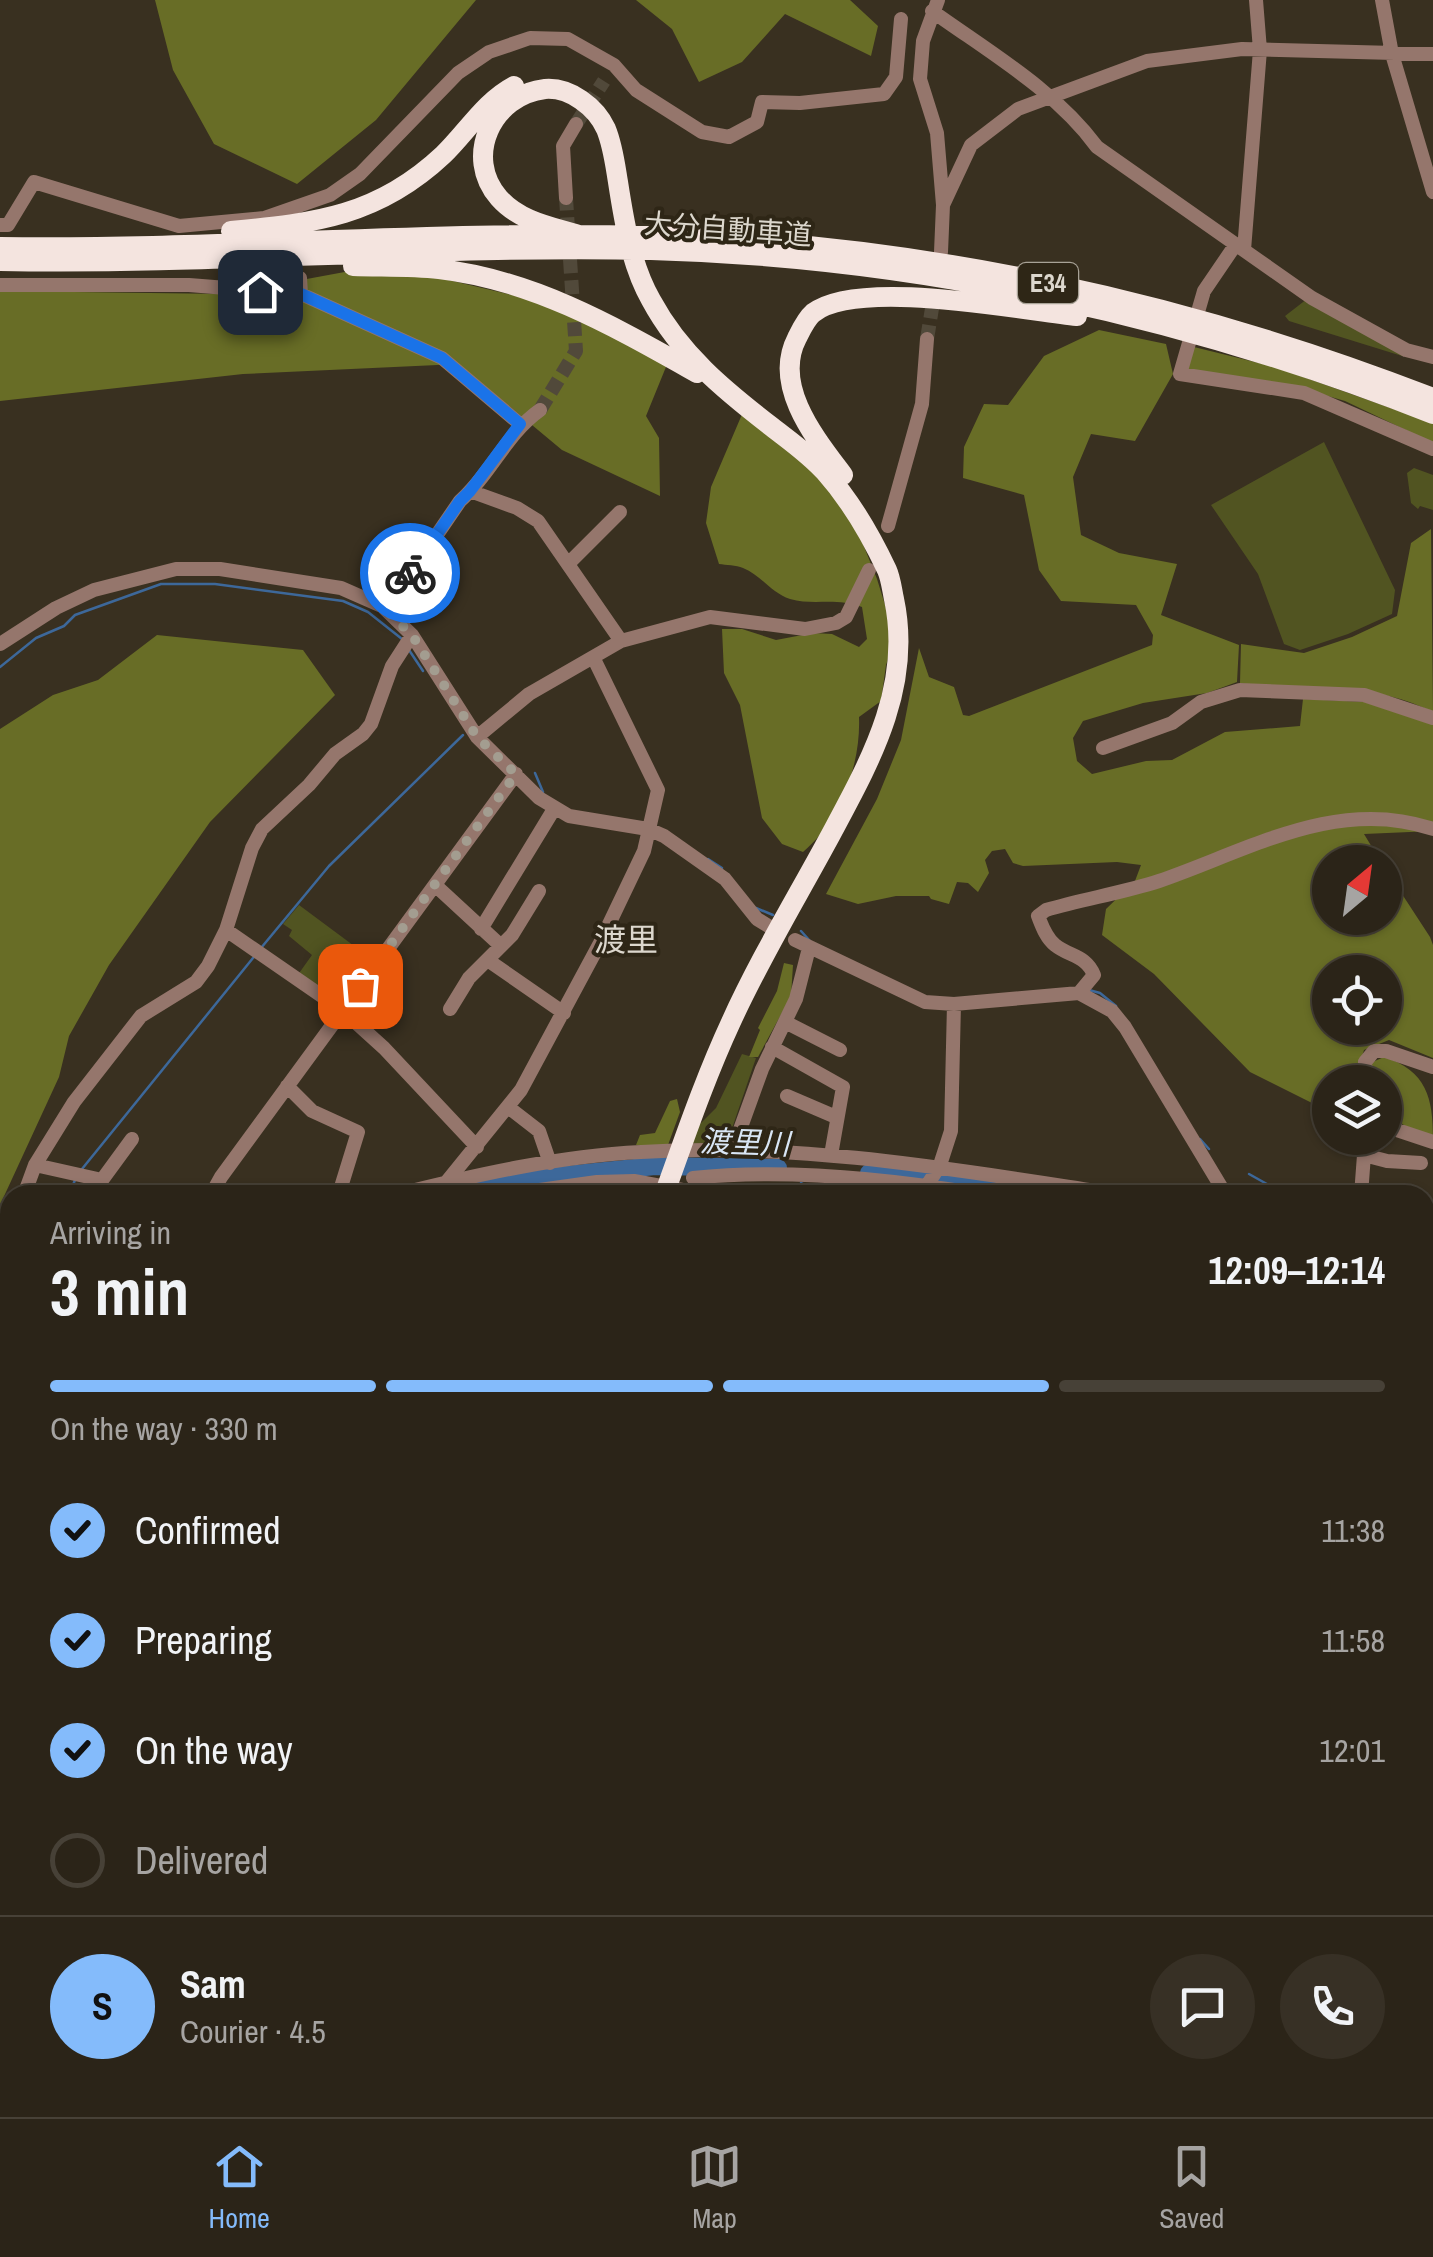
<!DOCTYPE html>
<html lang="en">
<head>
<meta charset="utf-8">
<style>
	body { margin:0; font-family:"Archivo Narrow","Noto Sans JP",sans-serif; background:#373025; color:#f1f3f6; height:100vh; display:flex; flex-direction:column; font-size:38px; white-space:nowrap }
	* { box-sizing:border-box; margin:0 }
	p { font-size:32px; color:#a6a4a2 }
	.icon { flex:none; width:55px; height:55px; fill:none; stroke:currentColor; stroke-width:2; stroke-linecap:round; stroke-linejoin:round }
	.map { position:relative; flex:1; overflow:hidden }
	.side { position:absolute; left:0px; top:1185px; width:1435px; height:932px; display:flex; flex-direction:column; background:#2b2418; border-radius:30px 30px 0 0; box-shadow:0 2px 8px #0004,0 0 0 2px #474137 }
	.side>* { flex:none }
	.needle { width:65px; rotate:29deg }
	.fabs { position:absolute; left:1312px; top:845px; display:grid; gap:20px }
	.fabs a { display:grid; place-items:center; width:90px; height:90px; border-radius:50%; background:#2b2418; box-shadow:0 2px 8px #0004,0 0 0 2px #474137; font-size:50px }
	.pin { position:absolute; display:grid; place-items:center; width:85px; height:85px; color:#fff; margin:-42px; border-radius:20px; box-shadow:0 5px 15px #0006 }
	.courier { position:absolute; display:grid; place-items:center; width:100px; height:100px; margin:-50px; border:8px solid #1a73e8; border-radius:50%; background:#fff; color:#222; box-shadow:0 2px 12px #0007 }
	.overview em { font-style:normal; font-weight:800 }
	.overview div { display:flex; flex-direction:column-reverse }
	.overview { display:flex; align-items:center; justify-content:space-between; height:170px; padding:0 50px }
	h1 { font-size:65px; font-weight:800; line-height:75px }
	.bar { display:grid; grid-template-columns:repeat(4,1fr); gap:15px 10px; align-content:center; height:120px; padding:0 50px }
	.bar i { height:12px; border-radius:8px; background:#474137 }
	.bar .selected { background:#84bbfb }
	.bar p { grid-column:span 4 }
	.line { display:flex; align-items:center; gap:25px; padding:0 50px; border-top:2px solid #474137 }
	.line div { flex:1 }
	.round { display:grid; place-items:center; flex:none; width:105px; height:105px; border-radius:52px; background:#373025 }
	ol { padding:0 50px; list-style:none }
	li { display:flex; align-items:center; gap:30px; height:110px }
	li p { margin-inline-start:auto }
	li .icon { padding:10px; border-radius:50%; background:#84bbfb; color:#111; stroke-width:4 }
	li:last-child { color:#a6a4a2 }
	li i { width:55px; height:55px; border:5px solid #474137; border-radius:50% }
	.tabs { display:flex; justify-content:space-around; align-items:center; height:140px; border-top:2px solid #474137; background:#2b2418; font-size:28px; color:#a6a4a2 }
	.tabs a { display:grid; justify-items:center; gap:5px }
	.tabs .selected { color:#84bbfb }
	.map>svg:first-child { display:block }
	.green { fill:#515421 }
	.forest { fill:#686d26; fill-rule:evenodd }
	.water { fill:#3d689a }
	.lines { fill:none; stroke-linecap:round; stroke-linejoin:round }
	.stream { stroke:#3d689a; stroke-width:2.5 }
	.river { stroke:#3d689a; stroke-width:18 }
	.minor-tunnel { stroke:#51493a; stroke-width:14; stroke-dasharray:14 7; stroke-linecap:butt }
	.minor { stroke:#95766c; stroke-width:14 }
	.highway { stroke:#f4e4df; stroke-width:20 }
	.done { stroke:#a39d90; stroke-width:10; stroke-dasharray:0 18 }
	.route { stroke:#1a73e8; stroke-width:12 }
	.labels { text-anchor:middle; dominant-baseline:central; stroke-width:8; stroke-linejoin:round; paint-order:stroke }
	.shield { fill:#2e2616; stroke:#a8a296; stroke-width:2.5 }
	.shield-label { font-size:25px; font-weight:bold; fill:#dcd7cd }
	.street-label { font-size:28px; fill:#dcd7cd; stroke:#2e2616 }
	.water-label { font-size:30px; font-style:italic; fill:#d9e6f5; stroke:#2e2616 }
	.quarter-label { font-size:32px; fill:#dcd7cd; stroke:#2e2616 }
</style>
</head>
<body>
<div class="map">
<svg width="1433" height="2117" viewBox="0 0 1433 2117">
	<rect width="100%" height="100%" fill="#393020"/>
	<path class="green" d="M1307 299 1404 351 1402 356 1289 321 1285 316Z
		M1324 442 1395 590 1392 614 1348 634 1300 650 1284 644 1258 574 1211 505Z
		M1414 468 1433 475V510L1420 506 1418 509 1411 503 1407 473Z
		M299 905 369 957 335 1003 297 976 312 955 289 936 292 930 283 924Z
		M742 1054 756 1058 726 1146 688 1145 694 1130 716 1108Z
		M105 2108H182L179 2117H102Z"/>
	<path class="forest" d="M155 0H476L376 120 297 184 214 144 173 70Z
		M636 0H850L878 26 871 56 785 14 742 62 699 82 672 29Z
		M350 271 427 275 555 305 668 362 646 416 659 438 660 496 562 450 459 364 243 374 0 401V291L225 294Z
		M1099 330 1166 344 1173 374 1135 441 1091 434 1073 477 1081 535 1119 553 1177 564 1161 615 1239 645 1237 682 1207 693 1143 703 1083 721 1073 738 1077 761 1092 774 1146 761 1172 760 1225 732 1300 726 1303 699 1365 702 1433 724V831L1364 834 1381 862H1330V918H1385V868L1430 937 1433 945V1058L1389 1040 1364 1050 1354 1082H1330V1112L1250 1072 1154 974 1102 935 1106 909 1135 881 1141 865 1117 862 1023 866 1013 863 1005 849 992 851 985 860 989 873 978 892 968 883 957 882 949 904 931 899 929 896H896L858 904 826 894 877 799 901 740 919 648 929 677 954 687 963 715 969 716 1152 645 1153 635 1136 605 1061 601 1039 570 1024 495 963 478 964 447 984 404 1008 405 1044 356ZM1330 972H1385V1028H1330Z
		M1194 347 1275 367 1433 423V443L1345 401 1300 388 1186 372Z
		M743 412 822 473 851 514 877 579 890 621 893 644 886 665 881 701 859 717C861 765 840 821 803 852L782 844 762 818 740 705 724 673 722 629H742L776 640 813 633 832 634 859 647 867 639 862 607C836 597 814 606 790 599 771 593 761 575 743 568 736 565 726 565 719 564L706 523 711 487Z
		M1431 529 1433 712C1367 679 1308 695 1240 683L1241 644 1304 653 1352 637 1397 616 1411 543Z
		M157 635 303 650 335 695 210 822 109 965 69 1036 59 1077 0 1205V729L53 695 98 680Z
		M784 963 793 965 791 996 758 1057H749L760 1030 758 1028 777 991Z
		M1384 1057C1427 1071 1433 1098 1433 1139 1403 1130 1385 1115 1385 1082H1372L1368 1064Z
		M677 1099 680 1112 668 1145H636L640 1135 655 1133 670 1101Z"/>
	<path class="water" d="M0 1881 10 1882V1964L0 1962Z
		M329 2108H419L430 2117H341Z"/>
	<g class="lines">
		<path class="stream" d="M409 650 423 671
			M0 667 36 638 64 626 75 615 161 584H215L343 601 368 612 402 639
			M535 773 543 792
			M708 859 722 868
			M756 908 773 915
			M801 931 810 941
			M261 948 329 866 463 735
			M1089 990 1100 993 1116 1006
			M1200 1139 1209 1149
			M82 1169 253 958
			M1249 1174 1283 1193 1296 1195
			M801 1183 824 1195
			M69 1195 75 1180
			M1425 1779 1433 1776
			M1149 2117 1155 2108"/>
		<path class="river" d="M869 1173 925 1177 1043 1195
			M446 1195 517 1180 655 1166 778 1168
			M1425 1254 1433 1255
			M0 1477 10 1462"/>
		<path class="minor-tunnel" d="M576 124 604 81
			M927 339 935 290
			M540 410 576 351 566 198"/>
		<path class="minor" d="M938 0 923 41 920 79 937 133 943 205 941 252
			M1382 0 1392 54 1433 192
			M932 11C989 52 1055 90 1097 147L1312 298 1406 350 1433 357
			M566 198 563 146 576 124
			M943 205 971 145 1018 109 1147 61 1242 49 1433 54
			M0 225H8L34 182 179 226 264 218 330 195 360 174 458 73 489 52 530 38 568 39 614 65 636 90 702 132 729 137 757 122 762 102 800 103 884 94 896 77 901 19
			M1236 244 1204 291 1180 374 1304 393 1433 449
			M1244 250 1260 50 1256 0
			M300 278 301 294
			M0 285H189L301 294 442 358 520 424
			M470 491 517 508 538 521 621 641
			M888 526 922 404 927 339
			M568 564 620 512
			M382 606 393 599 460 501C491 474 506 434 540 410
			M0 644 56 608 94 590 176 569H220L341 588 382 606 412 635 477 737 539 798 569 816 648 829 664 836 725 879 757 919 770 927
			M477 737 529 694 621 641 710 617 805 629 836 623 846 617 869 570
			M1103 748 1172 723 1201 702 1240 690 1364 695 1433 718
			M435 885 500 945
			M481 929 554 809
			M226 930 342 1010 384 1048 477 1147
			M795 940 925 1002 954 1004 1079 993 1112 1011 1125 1027 1226 1195
			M489 961 564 1013
			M1079 993 1094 975C1086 955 1070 957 1055 945 1046 938 1042 926 1038 916L1046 910C1083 899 1122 893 1159 881 1247 851 1337 796 1433 829
			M450 1009 469 978 512 935 539 891
			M785 1022 840 1050
			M772 1047 843 1087 831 1155
			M1368 1082 1365 1062 1374 1051H1386L1433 1067
			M287 1086 312 1111 358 1132 341 1187
			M787 1096 836 1117
			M1385 1106 1397 1130 1433 1142
			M508 1107 539 1131 550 1163
			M733 1149 762 1069 796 999 809 948
			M35 1165 102 1180 132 1139
			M693 1178C789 1168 891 1179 985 1195
			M24 1195 35 1165 74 1102 141 1016 196 982 208 966 226 930 252 848 262 829 309 785 335 754 363 734 371 724 392 666 412 635
			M211 1195 221 1177 516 774
			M395 1195C475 1175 559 1156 641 1152 804 1142 963 1171 1123 1195
			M436 1195 521 1090 600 943 644 851 658 790 594 659
			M503 1195 597 1182 634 1181 688 1191
			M921 1195 940 1165 951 1131 954 1004
			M1361 1195 1364 1155 1387 1161 1421 1163
			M1425 1241 1433 1243
			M1425 1264 1433 1265
			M0 1321 10 1296
			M1425 1364 1433 1366
			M0 1382 10 1386
			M1425 1424 1433 1414
			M0 1448 10 1435
			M0 1491 10 1477
			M0 1737 10 1725
			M0 1763 9 1751
			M0 1788 10 1791
			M1425 1933 1433 1917
			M0 1982H10
			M0 2051 10 2052
			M295 2108 308 2117
			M466 2108 477 2117
			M546 2108 560 2117
			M803 2108 818 2117
			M855 2108 870 2117
			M182 2117 185 2108
			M700 2117 707 2108
			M780 2117 786 2108
			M913 2117 919 2108
			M1328 2117 1333 2108"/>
		<path class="highway" d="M231 231C316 223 378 216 443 155 467 132 484 102 514 86
			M582 236C553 227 520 222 499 198 463 157 492 95 545 89 570 87 596 107 606 129 613 146 615 164 618 182 624 221 631 265 651 300 680 354 724 390 772 427 790 441 810 455 825 472 850 500 871 536 887 570 891 579 892 590 894 599 913 688 869 763 829 838 796 899 759 960 731 1022 705 1078 685 1137 664 1195
			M0 247C217 250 434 230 651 236 919 243 1184 301 1433 398
			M0 261C217 265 434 245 651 250 918 257 1185 316 1433 414
			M353 266C381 267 411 266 439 269 534 280 615 327 697 373
			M843 475C816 439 772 386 797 338 801 330 806 319 813 313 858 278 1019 310 1077 316
			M0 1542 10 1538
			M1425 1556H1433"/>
	</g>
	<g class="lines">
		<path class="done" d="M360 986 516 774 477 737 412 635 382 606 392 599 410 573"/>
		<path class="route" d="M260 292 301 294 442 358 520 424 470 491 460 501 410 573"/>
	</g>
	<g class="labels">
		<rect class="shield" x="1018" y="263" width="60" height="40" rx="8"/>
		<g class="shield-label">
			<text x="1048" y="283">E34</text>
		</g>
		<g class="street-label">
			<text transform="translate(728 229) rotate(4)">大分自動車道</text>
		</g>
		<g class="water-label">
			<text transform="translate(745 1142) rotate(2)">渡里川</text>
		</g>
		<g class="quarter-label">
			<text x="626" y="939">渡里</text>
		</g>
	</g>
</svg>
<div class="fabs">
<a><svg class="needle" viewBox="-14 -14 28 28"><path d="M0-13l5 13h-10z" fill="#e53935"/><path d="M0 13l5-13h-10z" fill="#a6a4a2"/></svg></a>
<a><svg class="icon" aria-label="locate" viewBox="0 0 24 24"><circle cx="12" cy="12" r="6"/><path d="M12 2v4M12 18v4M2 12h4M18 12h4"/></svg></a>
<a><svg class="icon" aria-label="layers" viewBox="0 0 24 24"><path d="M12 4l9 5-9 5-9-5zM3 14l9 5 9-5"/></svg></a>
</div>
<div class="pin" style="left:360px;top:986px;background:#ea580c"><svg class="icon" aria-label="bag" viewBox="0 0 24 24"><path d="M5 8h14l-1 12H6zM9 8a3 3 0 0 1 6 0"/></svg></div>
<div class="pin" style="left:260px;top:292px;background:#1f2937"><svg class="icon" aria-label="home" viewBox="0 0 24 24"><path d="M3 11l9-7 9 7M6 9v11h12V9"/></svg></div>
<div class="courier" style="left:410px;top:573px"><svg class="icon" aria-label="bike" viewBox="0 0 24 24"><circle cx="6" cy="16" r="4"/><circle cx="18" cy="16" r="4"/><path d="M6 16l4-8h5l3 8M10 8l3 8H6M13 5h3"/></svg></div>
<section class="side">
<div class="overview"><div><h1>3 min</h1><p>Arriving in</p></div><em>12:09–12:14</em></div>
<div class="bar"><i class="selected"></i><i class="selected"></i><i class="selected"></i><i></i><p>On the way · 330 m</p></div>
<ol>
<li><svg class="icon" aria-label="check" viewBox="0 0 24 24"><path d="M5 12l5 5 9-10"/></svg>Confirmed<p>11:38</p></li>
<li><svg class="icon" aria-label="check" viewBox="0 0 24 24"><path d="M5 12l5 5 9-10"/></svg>Preparing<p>11:58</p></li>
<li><svg class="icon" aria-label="check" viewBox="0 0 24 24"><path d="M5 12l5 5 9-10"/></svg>On the way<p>12:01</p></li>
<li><i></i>Delivered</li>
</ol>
<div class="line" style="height:180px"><b class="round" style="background:#84bbfb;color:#111">S</b><div><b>Sam</b><p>Courier · 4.5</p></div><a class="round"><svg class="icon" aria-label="chat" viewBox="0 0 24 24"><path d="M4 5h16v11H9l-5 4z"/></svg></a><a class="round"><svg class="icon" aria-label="phone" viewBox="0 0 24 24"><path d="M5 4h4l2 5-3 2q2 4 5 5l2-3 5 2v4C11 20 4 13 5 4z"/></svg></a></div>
</section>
</div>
<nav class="tabs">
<a class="selected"><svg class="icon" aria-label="home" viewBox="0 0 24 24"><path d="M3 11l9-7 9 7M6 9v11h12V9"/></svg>Home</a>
<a><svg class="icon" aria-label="map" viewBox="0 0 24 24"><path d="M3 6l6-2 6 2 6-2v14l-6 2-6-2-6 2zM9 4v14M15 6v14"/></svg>Map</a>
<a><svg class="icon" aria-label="saved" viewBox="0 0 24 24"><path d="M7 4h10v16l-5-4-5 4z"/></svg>Saved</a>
</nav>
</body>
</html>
